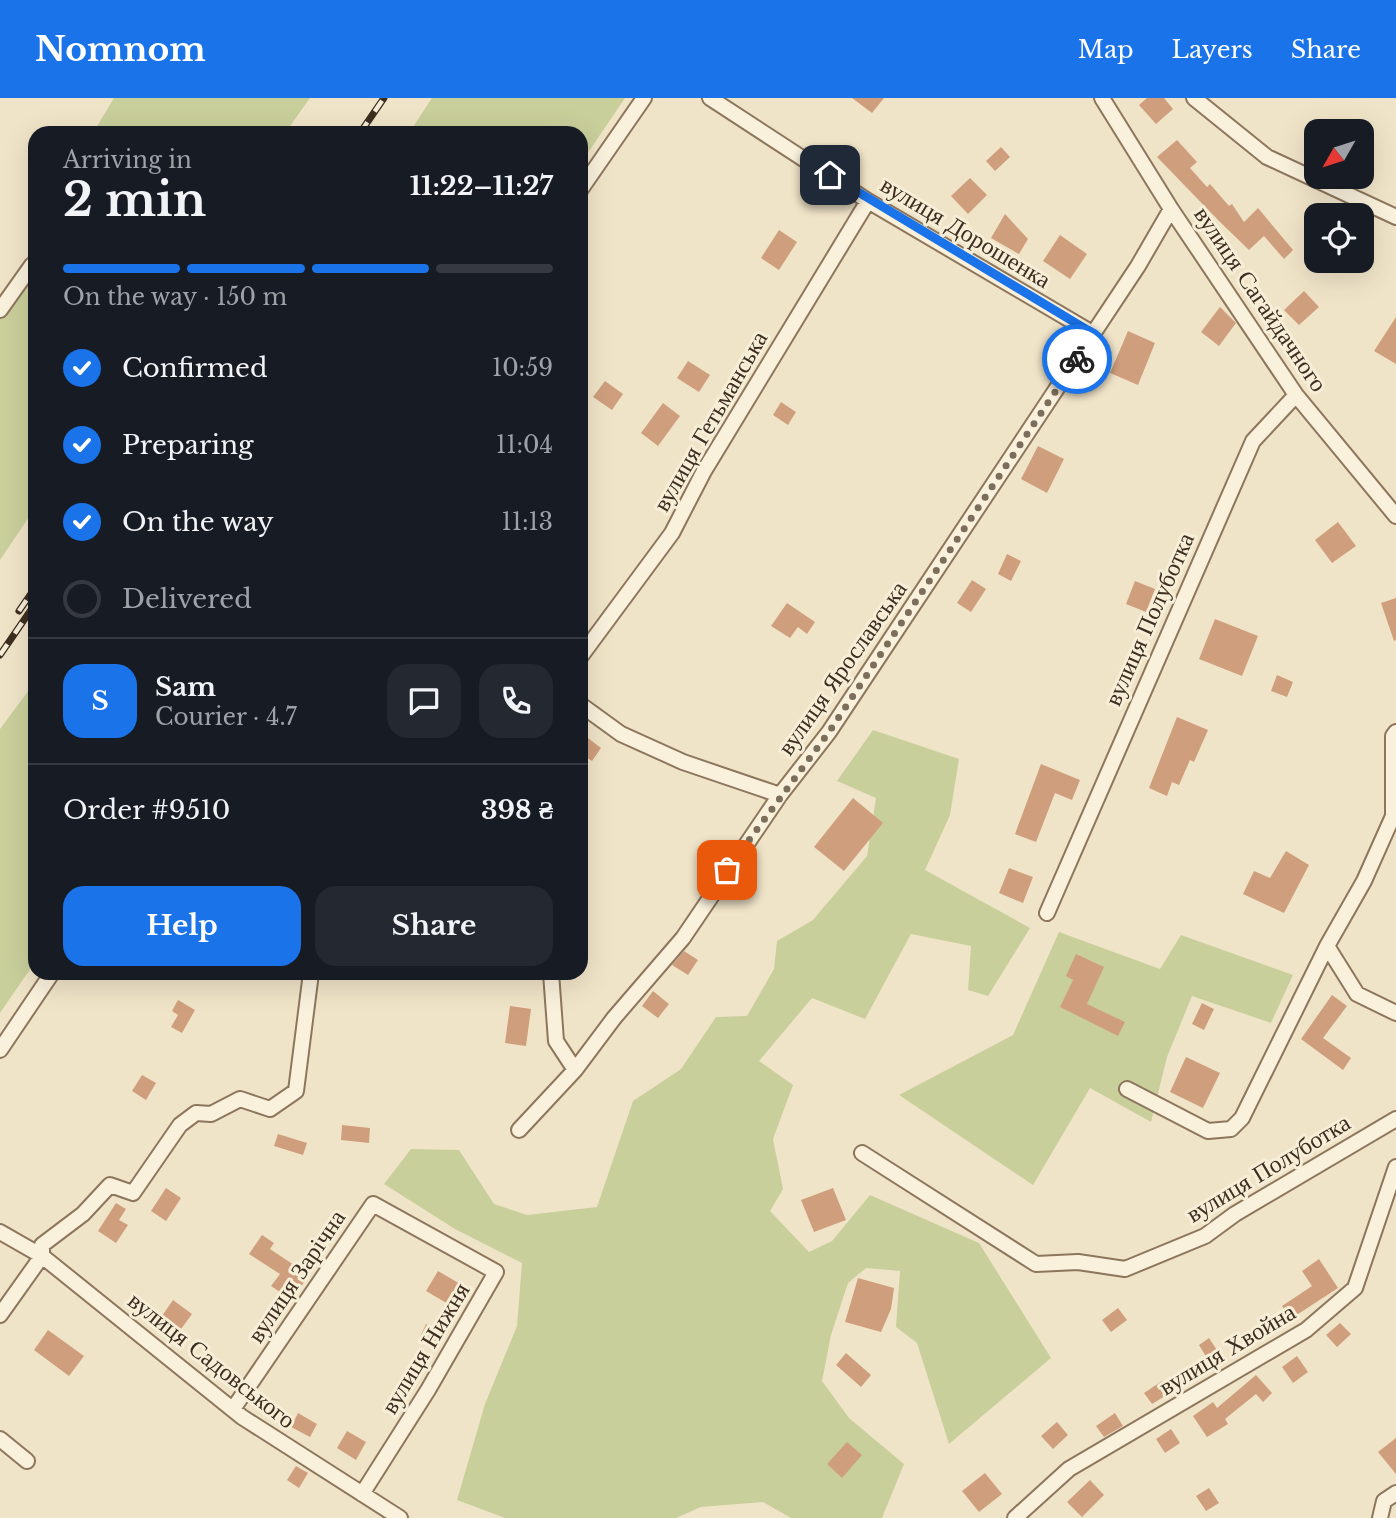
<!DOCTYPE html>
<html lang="en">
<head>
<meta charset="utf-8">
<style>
	body { margin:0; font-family:"Libre Baskerville",serif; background:#242831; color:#f1f3f6; height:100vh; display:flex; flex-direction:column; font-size:26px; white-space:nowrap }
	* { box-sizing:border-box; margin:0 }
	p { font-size:23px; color:#9ea1a6 }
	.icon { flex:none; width:38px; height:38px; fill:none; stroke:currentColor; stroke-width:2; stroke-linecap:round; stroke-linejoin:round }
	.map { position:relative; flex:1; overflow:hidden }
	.panel { position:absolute; left:28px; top:28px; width:560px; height:854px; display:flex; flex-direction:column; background:#171b24; border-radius:21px; box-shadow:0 7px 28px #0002 }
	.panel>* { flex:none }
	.needle { width:46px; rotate:231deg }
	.fabs { position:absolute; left:1304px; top:21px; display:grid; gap:14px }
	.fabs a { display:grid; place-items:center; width:70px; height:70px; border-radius:14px; background:#171b24; box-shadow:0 7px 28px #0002; font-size:35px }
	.pin { position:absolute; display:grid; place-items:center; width:60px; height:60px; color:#fff; margin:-30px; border-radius:14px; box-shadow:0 4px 10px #0006 }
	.courier { position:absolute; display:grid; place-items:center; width:70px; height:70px; margin:-35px; border:5px solid #1a73e8; border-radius:50%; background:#fff; color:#222; box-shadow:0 2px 9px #0007 }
	.head em { font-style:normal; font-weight:800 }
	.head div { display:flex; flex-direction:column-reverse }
	.head { display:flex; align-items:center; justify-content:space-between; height:119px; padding:0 35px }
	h1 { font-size:46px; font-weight:800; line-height:52px }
	.bar { display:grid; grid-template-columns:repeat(4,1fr); gap:10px 7px; align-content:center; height:84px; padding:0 35px }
	.bar i { height:9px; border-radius:5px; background:#363941 }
	.bar .current { background:#1a73e8 }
	.bar p { grid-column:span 4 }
	.line { display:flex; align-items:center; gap:18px; padding:0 35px; border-top:2px solid #363941 }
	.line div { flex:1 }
	.round { display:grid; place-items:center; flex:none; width:74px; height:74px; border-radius:21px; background:#242831 }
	ol { padding:0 35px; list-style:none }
	li { display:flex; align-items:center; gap:21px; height:77px }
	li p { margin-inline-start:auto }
	li .icon { padding:7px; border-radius:50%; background:#1a73e8; color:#fff; stroke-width:4 }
	li:last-child { color:#9ea1a6 }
	li i { width:38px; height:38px; border:4px solid #363941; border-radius:50% }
	.primary-button { display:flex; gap:14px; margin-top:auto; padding:14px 35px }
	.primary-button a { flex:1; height:80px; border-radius:21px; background:#1a73e8; color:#fff; font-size:28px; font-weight:800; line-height:80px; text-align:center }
	.primary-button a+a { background:#242831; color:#f1f3f6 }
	header { display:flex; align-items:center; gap:42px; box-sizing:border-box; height:98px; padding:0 35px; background:#1a73e8; color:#fff }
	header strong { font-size:33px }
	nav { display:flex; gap:38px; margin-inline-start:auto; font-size:24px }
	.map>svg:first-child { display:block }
	.green { fill:#c9cf9b }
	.building { fill:#cf9f7d }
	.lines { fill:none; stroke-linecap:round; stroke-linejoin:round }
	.street-casing { stroke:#8d765c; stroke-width:18 }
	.street { stroke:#faf1dc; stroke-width:14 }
	.rail-casing { stroke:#3d2e20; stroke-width:7 }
	.rail { stroke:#f7eed8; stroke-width:4.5; stroke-dasharray:13; stroke-linecap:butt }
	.done { stroke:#7c6e5b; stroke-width:7; stroke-dasharray:0 12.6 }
	.route { stroke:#1a73e8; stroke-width:9 }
	.labels { text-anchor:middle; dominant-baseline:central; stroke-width:6; stroke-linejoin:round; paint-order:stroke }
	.street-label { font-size:24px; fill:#3d2e20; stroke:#f7eed8 }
</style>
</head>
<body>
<header>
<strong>Nomnom</strong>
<nav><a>Map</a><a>Layers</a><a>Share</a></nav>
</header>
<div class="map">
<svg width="1396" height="1420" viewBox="0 0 1396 1420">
	<rect width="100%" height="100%" fill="#f0e4c8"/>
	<path class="green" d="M114 0H310L285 35H93Z
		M432 0H625L581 65V35H409Z
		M35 148V410L0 462V197Z
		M35 584V864L0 915V631Z
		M873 632 959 661 950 717 925 772 1030 830 988 898 968 892 971 848 911 836 865 921 812 900 759 963 793 987 773 1041 783 1091 770 1113 809 1154 832 1143 870 1097 979 1145 1051 1260 949 1346 917 1245 896 1229 900 1173 866 1170 848 1185 831 1237 822 1283 849 1320 904 1366 882 1420H791L763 1404 701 1409 676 1420H505L457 1402 485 1306 517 1228 522 1165 455 1131 384 1086 411 1051 459 1052 494 1106 527 1117 597 1109 633 1003 681 971 716 919 747 918 774 871 777 843 813 822 867 758 876 700 837 683Z
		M1059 834 1160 871 1181 837 1293 877 1271 925 1192 898 1167 959 1151 1024 1090 990 1033 1087 899 997 1013 937Z"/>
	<path class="building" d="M852 0H884L872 15Z
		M1147 0H1164L1173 11 1156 26 1139 7Z
		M1177 42 1197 64 1190 70 1207 89 1210 86 1229 108 1232 106 1244 124 1258 110 1293 152 1284 161 1264 138 1249 152 1219 123 1157 59Z
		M1001 49 1010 59 995 73 986 63Z
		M970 80 987 97 968 116 951 98Z
		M1005 116 1028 141 1019 156 991 140Z
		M779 132 797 144 779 172 761 160Z
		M1060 137 1087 156 1070 181 1043 163Z
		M1304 193 1319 209 1299 227 1284 212Z
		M1220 209 1236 225 1219 248 1201 234Z
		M1396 219V266L1374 253Z
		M1128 233 1155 245 1138 287 1110 275Z
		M688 263 710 277 699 294 677 280Z
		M605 283 623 296 612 312 593 299Z
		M781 304 796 314 788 327 773 317Z
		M663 305 680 318 658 348 641 335Z
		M1038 348 1064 361 1047 395 1021 381Z
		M1338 424 1356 448 1332 465 1315 442Z
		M1007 456 1021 463 1011 483 998 476Z
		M972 482 986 491 971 514 957 505Z
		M1135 483 1155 491 1146 514 1126 506Z
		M1396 500V542L1394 543 1381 505Z
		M787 505 815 524 807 536 798 529 790 540 771 528Z
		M1215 521 1258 538 1242 578 1199 561Z
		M1277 577 1293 584 1287 599 1271 593Z
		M1177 619 1208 632 1194 664 1190 662 1179 687 1172 684 1167 698 1149 690Z
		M588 640 601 650 592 663 581 656Z
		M1041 666 1080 682 1072 702 1055 695 1036 744 1015 736Z
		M853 700 883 725 844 773 814 749Z
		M1286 753 1309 767 1284 815 1243 796 1254 773 1270 780Z
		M1009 770 1033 779 1023 805 999 795Z
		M684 853 698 862 688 877 672 867Z
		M1076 856 1104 869 1087 906 1125 924 1118 938 1060 909 1073 882 1066 878Z
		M653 893 669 906 658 920 642 908Z
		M1332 897 1347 908 1323 940 1351 960 1343 972 1301 941Z
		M178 902 195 912 182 935 171 929 178 917 172 913Z
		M1202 905 1214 911 1204 932 1192 926Z
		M510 908 531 911 526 948 505 945Z
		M1186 959 1220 975 1203 1010 1170 994Z
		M142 977 156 985 146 1002 132 993Z
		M342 1027 370 1030 369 1045 341 1042Z
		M278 1036 307 1045 303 1057 274 1048Z
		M166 1090 181 1100 166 1123 151 1113Z
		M833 1090 846 1122 814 1134 801 1102Z
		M116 1105 126 1111 119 1122 128 1127 116 1145 98 1133Z
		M262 1137 274 1145 270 1151 309 1177 292 1202 271 1188 280 1176 249 1156Z
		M1319 1161 1338 1190 1292 1220 1282 1208 1312 1188 1302 1173Z
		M438 1173 467 1190 455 1210 426 1193Z
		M858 1180 894 1190 891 1211 881 1234 845 1224Z
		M173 1202 192 1216 176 1238 157 1225Z
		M1118 1210 1127 1222 1111 1234 1102 1222Z
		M1340 1225 1351 1236 1337 1249 1326 1237Z
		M426 1226 442 1234 436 1247 420 1239Z
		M48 1232 84 1258 69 1278 34 1252Z
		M1209 1240 1224 1263 1213 1270 1199 1247Z
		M846 1255 871 1277 861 1289 836 1267Z
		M1297 1258 1308 1274 1293 1285 1282 1269Z
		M1256 1277 1272 1295 1263 1304 1256 1296 1225 1321 1228 1326 1207 1339 1193 1318 1213 1304 1217 1310Z
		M1162 1283 1170 1295 1152 1306 1144 1295Z
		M298 1315 317 1326 310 1339 291 1329Z
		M1115 1315 1123 1328 1104 1339 1096 1328Z
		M1057 1324 1068 1337 1053 1351 1041 1338Z
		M1171 1331 1180 1345 1165 1355 1156 1341Z
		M347 1333 366 1344 356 1362 337 1350Z
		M1396 1340V1376L1378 1354Z
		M847 1344 862 1357 842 1380 827 1366Z
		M296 1368 308 1375 299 1390 287 1382Z
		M985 1375 1002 1396 979 1414 962 1393Z
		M1090 1382 1104 1397 1082 1419 1067 1404Z
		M1209 1390 1219 1405 1206 1413 1196 1398Z"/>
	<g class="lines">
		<g class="street-casing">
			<path id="street" d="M710 0 868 103 1094 236
				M1102 0 1171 111 1296 297 1396 418
				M1194 0 1267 59 1396 119
				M581 91 644 0
				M0 212 32 167
				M581 558 672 435 704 373 868 103
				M581 607 621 636 683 664 780 697
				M1047 815 1253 343 1296 297
				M1327 848 1357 896 1396 915
				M551 875 556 943 575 972
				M0 952 52 875
				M1127 991 1208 1033 1231 1031 1242 1020 1327 848 1364 783 1393 718V638L1396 634
				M519 1032 575 972 614 920 683 840 780 697 829 634 1138 168 1171 111
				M862 1055 1036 1166 1078 1164 1125 1171 1205 1138 1235 1116 1396 1021
				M0 1134 42 1158 242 1319 400 1420
				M0 1217 42 1158V1147L83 1116 110 1087 133 1095 180 1027 196 1015 211 1016 240 1001 270 1011 296 993 311 875
				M233 1311 373 1106 496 1174 428 1292 362 1396
				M0 1341 27 1363
				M1015 1420 1069 1371 1306 1232 1355 1190 1396 1069
				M1380 1420 1384 1403 1396 1395"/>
		</g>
		<use href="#street" class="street"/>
		<g class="rail-casing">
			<path id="rail" d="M360 35 384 0
				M19 513 35 490
				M0 557 35 506"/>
		</g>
		<use href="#rail" class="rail"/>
	</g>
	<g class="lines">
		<path class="done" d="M727 772 829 634 1077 261"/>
		<path class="route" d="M830 77 1094 236 1077 261"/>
	</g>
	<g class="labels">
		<g class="street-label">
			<text transform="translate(966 134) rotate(31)">вулиця Дорошенка</text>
			<text transform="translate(1261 201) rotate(56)">вулиця Сагайдачного</text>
			<text transform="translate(710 323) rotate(-60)">вулиця Гетьманська</text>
			<text transform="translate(1149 521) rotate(-66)">вулиця Полуботка</text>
			<text transform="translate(842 570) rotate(-55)">вулиця Ярославська</text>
			<text transform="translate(1268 1070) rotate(-31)">вулиця Полуботка</text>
			<text transform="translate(296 1178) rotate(-56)">вулиця Зарічна</text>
			<text transform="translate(425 1250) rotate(-59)">вулиця Нижня</text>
			<text transform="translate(1227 1251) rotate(-31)">вулиця Хвойна</text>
			<text transform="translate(212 1262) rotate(38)">вулиця Садовського</text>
		</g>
	</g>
</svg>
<div class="fabs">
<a><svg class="needle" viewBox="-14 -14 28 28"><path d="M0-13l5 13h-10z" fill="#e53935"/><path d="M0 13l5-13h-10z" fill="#9ea1a6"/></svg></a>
<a><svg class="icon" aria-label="locate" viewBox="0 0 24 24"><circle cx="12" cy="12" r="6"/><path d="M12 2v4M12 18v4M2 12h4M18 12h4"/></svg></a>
</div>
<div class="pin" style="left:727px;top:772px;background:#ea580c"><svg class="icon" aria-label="bag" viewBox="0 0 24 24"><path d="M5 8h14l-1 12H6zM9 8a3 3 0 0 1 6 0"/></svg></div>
<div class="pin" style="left:830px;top:77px;background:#1f2937"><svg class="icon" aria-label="home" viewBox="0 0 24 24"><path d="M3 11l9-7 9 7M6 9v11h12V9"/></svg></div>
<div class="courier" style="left:1077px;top:261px"><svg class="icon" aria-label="bike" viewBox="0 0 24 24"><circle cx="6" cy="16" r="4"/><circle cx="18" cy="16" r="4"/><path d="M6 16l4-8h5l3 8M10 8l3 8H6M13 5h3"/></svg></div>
<section class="panel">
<div class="head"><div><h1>2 min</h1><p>Arriving in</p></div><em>11:22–11:27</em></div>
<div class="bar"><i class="current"></i><i class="current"></i><i class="current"></i><i></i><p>On the way · 150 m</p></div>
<ol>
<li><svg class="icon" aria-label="check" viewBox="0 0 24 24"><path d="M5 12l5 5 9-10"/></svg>Confirmed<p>10:59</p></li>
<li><svg class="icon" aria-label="check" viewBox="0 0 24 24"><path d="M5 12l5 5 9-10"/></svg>Preparing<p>11:04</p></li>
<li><svg class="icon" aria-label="check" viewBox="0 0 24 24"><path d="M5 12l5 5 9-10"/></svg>On the way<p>11:13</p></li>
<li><i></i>Delivered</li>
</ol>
<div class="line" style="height:126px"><b class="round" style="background:#1a73e8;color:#fff">S</b><div><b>Sam</b><p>Courier · 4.7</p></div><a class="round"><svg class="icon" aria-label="chat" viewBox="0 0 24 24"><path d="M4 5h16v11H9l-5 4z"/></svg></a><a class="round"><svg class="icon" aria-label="phone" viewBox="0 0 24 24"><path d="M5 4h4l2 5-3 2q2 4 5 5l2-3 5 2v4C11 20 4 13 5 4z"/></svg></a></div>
<div class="line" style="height:91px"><div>Order #9510</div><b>398 ₴</b></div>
<div class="primary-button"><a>Help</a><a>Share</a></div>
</section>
</div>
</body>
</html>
